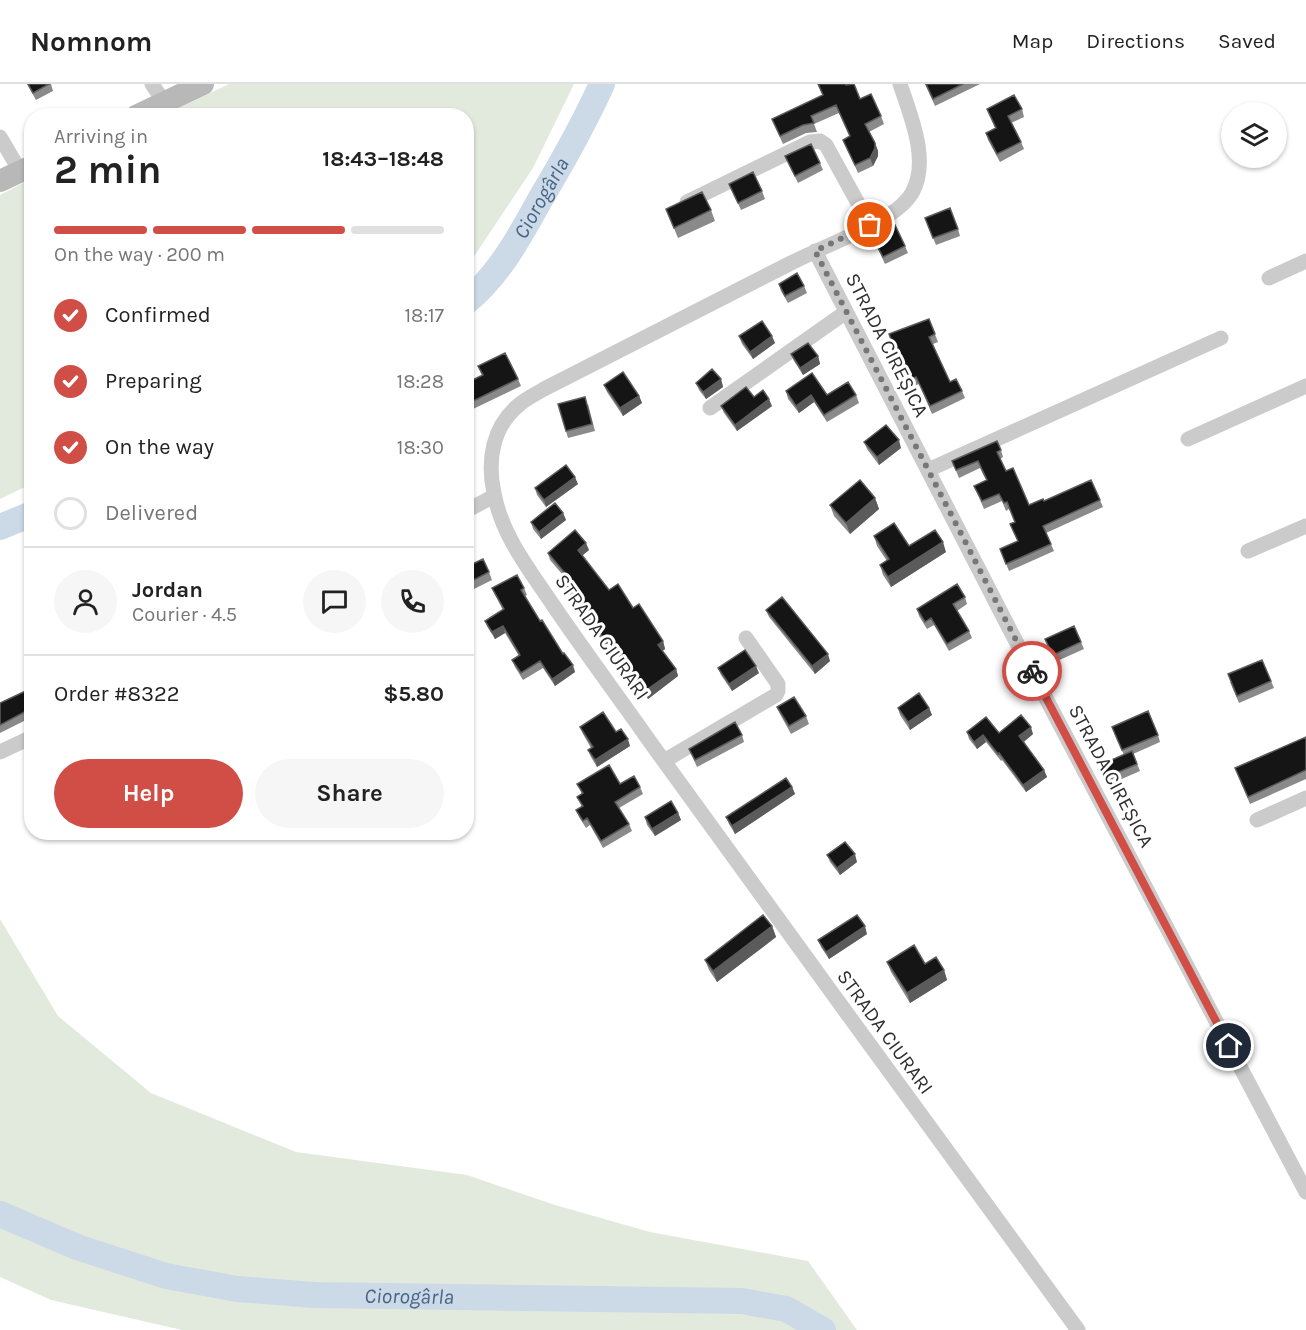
<!DOCTYPE html>
<html lang="en">
<head>
<meta charset="utf-8">
<style>
	body { margin:0; font-family:Karla,sans-serif; background:#f6f6f6; color:#222; height:100vh; display:flex; flex-direction:column; font-size:22px; white-space:nowrap }
	* { box-sizing:border-box; margin:0 }
	p { font-size:20px; color:#767676 }
	.icon { flex:none; width:33px; height:33px; fill:none; stroke:currentColor; stroke-width:2; stroke-linecap:round; stroke-linejoin:round }
	.map { position:relative; flex:1; overflow:hidden }
	.side { position:absolute; left:24px; top:24px; width:450px; height:732px; display:flex; flex-direction:column; background:#fff; border-radius:24px; box-shadow:0 2px 4px #0004 }
	.side>* { flex:none }
	.fabs { position:absolute; left:1221px; top:18px; display:grid; gap:12px }
	.fabs a { display:grid; place-items:center; width:66px; height:66px; border-radius:50%; background:#fff; box-shadow:0 2px 4px #0004; font-size:30px }
	.pin { position:absolute; display:grid; place-items:center; width:51px; height:51px; color:#fff; margin:-26px; border:3px solid #fff; border-radius:50%; box-shadow:0 2px 6px #0007 }
	.courier { position:absolute; display:grid; place-items:center; width:60px; height:60px; margin:-30px; border:4px solid #d04e45; border-radius:50%; background:#fff; color:#222; box-shadow:0 2px 8px #0007 }
	.overview em { font-style:normal; font-weight:700 }
	.overview div { display:flex; flex-direction:column-reverse }
	.overview { display:flex; align-items:center; justify-content:space-between; height:102px; padding:0 30px }
	h1 { font-size:39px; font-weight:700; line-height:45px }
	.bar { display:grid; grid-template-columns:repeat(4,1fr); gap:9px 6px; align-content:center; height:72px; padding:0 30px }
	.bar i { height:8px; border-radius:4px; background:#e0e0e0 }
	.bar .selected { background:#d04e45 }
	.bar p { grid-column:span 4 }
	.line { display:flex; align-items:center; gap:15px; padding:0 30px; border-top:2px solid #e0e0e0 }
	.line div { flex:1 }
	.round { display:grid; place-items:center; flex:none; width:63px; height:63px; border-radius:32px; background:#f6f6f6 }
	ol { padding:0 30px; list-style:none }
	li { display:flex; align-items:center; gap:18px; height:66px }
	li p { margin-inline-start:auto }
	li .icon { padding:6px; border-radius:50%; background:#d04e45; color:#fff; stroke-width:4 }
	li:last-child { color:#767676 }
	li i { width:33px; height:33px; border:3px solid #e0e0e0; border-radius:50% }
	.action { display:flex; gap:12px; margin-top:auto; padding:12px 30px }
	.action a { flex:1; height:69px; border-radius:36px; background:#d04e45; color:#fff; font-size:24px; font-weight:700; line-height:69px; text-align:center }
	.action a+a { background:#f6f6f6; color:#222 }
	header { display:flex; align-items:center; gap:36px; box-sizing:border-box; height:84px; padding:0 30px; background:#fff; border-bottom:2px solid #e0e0e0 }
	header strong { font-size:28px }
	nav { display:flex; gap:33px; margin-inline-start:auto; font-size:21px }
	.map>svg:first-child { display:block }
	.green { fill:#e2eadd }
	.lines { fill:none; stroke-linecap:round; stroke-linejoin:round }
	.river { stroke:#ccd9e7; stroke-width:26 }
	.street { stroke:#cbcbcb; stroke-width:15 }
	.secondary { stroke:#b8b8b8; stroke-width:22 }
	.wall { fill:#8a8a8a }
	.shaded-wall { fill:#5b5b5b }
	.building { fill:#151515; stroke:#5b5b5b; stroke-width:1.5 }
	.done { stroke:#777; stroke-width:6; stroke-dasharray:0 10.8 }
	.route { stroke:#d04e45; stroke-width:8 }
	.labels { text-anchor:middle; dominant-baseline:central; stroke-width:6; stroke-linejoin:round; paint-order:stroke }
	.street-label { font-size:20px; fill:#2e2e2e; stroke:#fff }
	.water-label { font-size:21px; font-style:italic; fill:#466486; stroke:#fff }
</style>
</head>
<body>
<header>
<strong>Nomnom</strong>
<nav><a>Map</a><a>Directions</a><a>Saved</a></nav>
</header>
<div class="map">
<svg width="1306" height="1246" viewBox="0 0 1306 1246">
	<rect width="100%" height="100%" fill="#fff"/>
	<path class="green" d="M229 0H574L533 84 475 171 467 179 466 32 164 31Z
		M31 95V400L0 415V111Z
		M0 835 58 932 151 1009 296 1068 467 1091 555 1121 650 1148 808 1177 857 1246H182L51 1216 0 1193Z"/>
	<g class="lines">
		<g class="river">
			<path id="s1" d="M466 218C500 190 520 152 541 114 563 77 584 40 602 0"/>
			<path d="M0 443 32 430"/>
			<path id="s2" d="M0 1130 77 1163 166 1192 237 1205 314 1211 742 1217 786 1225 823 1246"/>
		</g>
		<path class="street" d="M152 0 164 18
			M900 0C911 33 930 77 912 109 906 119 898 125 889 131 857 151 820 164 787 181 706 222 625 264 544 305 536 310 527 314 520 320 492 342 487 377 494 409 502 452 529 485 553 521 585 568 620 615 653 662 794 857 936 1052 1078 1246
			M0 53 20 87
			M687 118 810 58 820 57 826 61 870 141
			M815 167 1009 544 1306 1108
			M1269 194 1306 177
			M710 324 846 228
			M1188 355 1306 302
			M928 386 1221 254
			M466 427 494 412
			M1248 467 1306 442
			M0 668 32 653
			M664 677 776 611 778 607V600L746 554
			M1257 736 1306 714"/>
		<path class="secondary" d="M136 32 203 0
			M0 97 32 82"/>
	</g>
	<path class="wall" d="M27 0H51L53 7 36 16Z
		M818 0H845L860 15 881 32 884 40 869 48 875 59 878 67V72L873 82 858 89 843 56 850 53 839 29 814 40 817 48 806 49 783 60 772 35 823 11Z
		M925 0H980L935 22Z
		M987 25H1022L1024 33 1011 39 1021 58 1024 65 1000 78 988 56 986 49 995 44Z
		M785 72 820 79 823 86 798 99Z
		M729 100 762 107 765 115 741 126Z
		M666 125 711 126 715 137 678 154Z
		M925 134 958 145 960 152 936 161Z
		M872 152 905 162 908 169 885 180Z
		M779 200 804 202 807 209 788 219 781 207Z
		M929 235 938 258 933 260 950 298 962 307 965 314 932 330 919 300 914 302 901 272 898 273 889 250Z
		M739 252 775 259 753 275 742 260Z
		M791 270 818 272 820 280 803 291 794 277Z
		M478 282 518 295 521 302 473 325 466 312V299L482 292Z
		M721 295 723 303 706 315 699 306 696 299Z
		M604 301 639 312 642 319 623 332 607 308Z
		M786 307 827 311H856L859 319 827 338 814 318 799 329 788 315Z
		M754 313 772 322 737 347 724 329 721 322Z
		M588 320 595 347 568 354 566 347Z
		M864 358 901 364 879 381 867 365Z
		M1001 366 1003 373 1000 375 1006 387 1029 421 1044 417 1100 416 1103 423 1046 449 1054 467 1009 487 1000 465 1017 458 1015 438 1009 425 1006 427 1002 417 984 425 974 402 986 396 980 384 959 394 952 377Z
		M578 400 546 423 537 411 535 404Z
		M875 414 879 425 850 450 834 432 830 421Z
		M563 429 566 436 541 455 533 445 531 438Z
		M466 435 471 446 466 449Z
		M874 452 909 462 946 468 891 503 883 491 880 481 887 477 877 462Z
		M589 466 582 472 609 506 633 524 663 557 665 565 662 567 676 585 678 592 648 615 612 563 608 565 567 507 564 499 568 497 550 476 548 469Z
		M466 483 489 488 492 496 466 509Z
		M492 504H524L527 511 525 512 540 537 575 588 555 602 543 584 523 596 515 583 512 576 519 572 505 549 495 555 488 544 485 537 503 526 495 511Z
		M965 513 967 520 957 527 969 547 972 554 949 567 934 541 927 545 919 532 917 525Z
		M766 526 830 577 815 590 769 533Z
		M1045 555 1081 558 1084 565 1055 578Z
		M718 584 759 589 732 607 721 591Z
		M1271 597 1274 604 1239 619 1230 598Z
		M32 604V633L0 649V619Z
		M777 623 806 632 809 640 791 650 780 630Z
		M898 624H929L932 631 910 646 900 631Z
		M580 643 616 648 630 662 597 683 591 673 588 666 591 664 583 650Z
		M967 648 1033 650 1024 658 1044 686 1047 693 1026 708 1002 676 1001 677 986 658 977 665 969 655Z
		M1114 649 1158 651 1160 658 1133 670 1140 687 1108 701 1100 681 1124 671Z
		M742 651 744 658 697 683 689 665Z
		M1306 653V695L1250 720 1235 684Z
		M577 700H620L640 703 643 710 619 724 629 740 632 747 603 764 590 741 586 744 579 733 576 726 582 723 577 713 582 710Z
		M792 703 795 710 735 750 729 740 726 733Z
		M678 729 681 736 655 752 647 741 645 733Z
		M827 771 857 778 840 791 830 778Z
		M772 842 776 853 717 898 709 886 705 876Z
		M867 850 829 875 821 863 818 856Z
		M887 878 925 880 944 886 947 896 910 919 891 888Z"/>
	<path class="shaded-wall" d="M875 59 878 67V72L873 82 870 74Z
		M772 252 775 259 753 275 750 268Z
		M818 272 820 280 803 291 800 284Z
		M721 295 723 303 706 315 703 308Z
		M811 311 814 318 799 329 796 322Z
		M639 312 642 319 623 332 620 324Z
		M769 315 772 322 737 347 735 341Z
		M899 356 901 364 879 381 877 373Z
		M575 393 578 400 546 423 544 416Z
		M875 414 879 425 850 450 846 439Z
		M563 429 566 436 541 455 539 448Z
		M943 458 946 468 891 503 888 493Z
		M586 459 589 466 580 473 578 466Z
		M503 542 505 549 495 555 492 548Z
		M609 556 612 563 608 565 606 558Z
		M663 557 665 565 661 568 658 561Z
		M828 570 830 577 815 590 812 582Z
		M573 581 575 588 555 602 552 595Z
		M756 582 759 589 732 607 729 600Z
		M676 585 678 592 648 615 645 607Z
		M929 624 932 631 910 646 908 638Z
		M1031 643 1033 650 1022 659 1019 652Z
		M983 651 986 658 977 665 974 658Z
		M628 655 630 662 597 683 595 676Z
		M1044 686 1047 693 1026 708 1023 701Z
		M792 703 795 710 735 750 732 742Z
		M678 729 681 736 655 752 652 745Z
		M855 770 857 778 840 791 837 784Z
		M772 842 776 853 717 898 713 887Z
		M865 842 867 850 829 875 826 868Z
		M944 886 947 896 910 919 907 909Z"/>
	<path class="building" d="M28 0H49L33 9Z
		M818 0H845L846 1 854 0 860 15 871 10 881 32 865 40 875 59V64L870 74 855 81 843 56 850 52 836 21 811 32 814 39 803 41 780 52 772 35 823 11Z
		M926 0H963L933 15Z
		M1014 11 1022 25 1008 32 1021 58 997 70 986 49 996 44 987 25Z
		M811 60 820 79 795 92 785 72Z
		M753 88 762 107 738 119 729 100Z
		M702 108 711 126 674 144 666 125Z
		M950 124 958 145 933 154 925 134Z
		M895 141 905 162 883 173 872 152Z
		M797 189 804 202 785 212 779 200Z
		M929 235 935 250 929 253 950 298 956 295 962 307 930 322 916 293 912 295 898 265 895 266 889 250Z
		M762 237 772 252 750 268 739 252Z
		M808 259 818 272 800 284 791 270Z
		M505 269 518 295 471 318 466 310V299L483 291 478 282Z
		M712 285 721 295 703 308 696 299Z
		M623 288 639 312 620 324 604 301Z
		M812 289 827 311 848 298 856 311 824 331 811 311 796 322 786 307Z
		M746 303 754 313 763 306 769 315 735 341 721 322Z
		M585 313 592 340 566 347 558 320Z
		M886 341 899 356 877 373 864 358Z
		M997 357 1001 366 997 368 1006 387 1013 384 1029 421 1043 415 1044 417 1091 396 1100 416 1043 442 1051 460 1006 480 1000 465 1018 457 1010 440 1015 438 1007 418 1004 419 999 410 982 417 974 402 987 396 978 377 956 386 952 377Z
		M566 381 575 393 544 416 535 404Z
		M860 396 875 414 846 439 830 421Z
		M555 419 563 429 539 448 531 438Z
		M894 439 909 462 935 446 943 458 888 493 880 481 889 475 874 452Z
		M575 446 586 459 578 466 609 506 618 500 633 524 639 520 663 557 658 561 676 585 645 607 609 556 606 558 564 499 570 495 548 469Z
		M483 475 489 488 466 500V483Z
		M517 491 524 504 521 506 540 537 542 536 563 570 564 569 573 581 552 595 540 577 521 589 512 576 520 571 503 542 492 548 485 537 504 525 492 504Z
		M957 500 965 513 953 520 969 547 947 560 931 534 925 538 917 525Z
		M782 513 828 570 812 582 766 526Z
		M1074 542 1081 558 1053 571 1045 555Z
		M745 566 756 582 729 600 718 584Z
		M1262 576 1271 597 1237 612 1228 590Z
		M32 604V624L0 641V619Z
		M919 609 929 624 908 638 898 624Z
		M794 613 806 632 789 642 777 623Z
		M1148 627 1158 651 1122 666 1112 643Z
		M603 628 616 648 621 645 628 655 595 676 588 666 593 663 580 643Z
		M1021 631 1031 643 1019 652 1044 686 1023 701 999 669 998 670 983 651 974 658 967 648 986 633 999 649Z
		M735 638 742 651 695 676 689 665Z
		M1306 653V686L1248 713 1235 684Z
		M1132 667 1137 680 1105 694 1100 681Z
		M609 681 620 700 634 692 640 703 615 718 629 740 601 757 587 734 583 737 576 726 583 722 577 713 583 709 577 700Z
		M786 694 792 703 732 742 726 733Z
		M671 717 678 729 652 745 645 733Z
		M845 758 855 770 837 784 827 771Z
		M763 831 772 842 713 887 705 876Z
		M857 831 865 842 826 868 818 856Z
		M914 861 925 880 936 873 944 886 907 909 887 878Z"/>
	<g class="lines">
		<path class="done" d="M870 141 815 167 1032 587"/>
		<path class="route" d="M1032 587 1229 962"/>
	</g>
	<g class="labels">
		<g class="street-label">
			<text transform="translate(887 261) rotate(63)">STRADA CIREȘICA</text>
			<text transform="translate(602 553) rotate(55)">STRADA CIURARI</text>
			<text transform="translate(1111 692) rotate(62)">STRADA CIREȘICA</text>
			<text transform="translate(885 948) rotate(54)">STRADA CIURARI</text>
		</g>
		<g class="water-label">
			<text stroke="none"><textPath href="#s1" startOffset="129">Ciorogârla</textPath></text>
			<text stroke="none"><textPath href="#s2" startOffset="422">Ciorogârla</textPath></text>
		</g>
	</g>
</svg>
<div class="fabs">
<a><svg class="icon" aria-label="layers" viewBox="0 0 24 24"><path d="M12 4l9 5-9 5-9-5zM3 14l9 5 9-5"/></svg></a>
</div>
<div class="pin" style="left:870px;top:141px;background:#ea580c"><svg class="icon" aria-label="bag" viewBox="0 0 24 24"><path d="M5 8h14l-1 12H6zM9 8a3 3 0 0 1 6 0"/></svg></div>
<div class="pin" style="left:1229px;top:962px;background:#1f2937"><svg class="icon" aria-label="home" viewBox="0 0 24 24"><path d="M3 11l9-7 9 7M6 9v11h12V9"/></svg></div>
<div class="courier" style="left:1032px;top:587px"><svg class="icon" aria-label="bike" viewBox="0 0 24 24"><circle cx="6" cy="16" r="4"/><circle cx="18" cy="16" r="4"/><path d="M6 16l4-8h5l3 8M10 8l3 8H6M13 5h3"/></svg></div>
<section class="side">
<div class="overview"><div><h1>2 min</h1><p>Arriving in</p></div><em>18:43–18:48</em></div>
<div class="bar"><i class="selected"></i><i class="selected"></i><i class="selected"></i><i></i><p>On the way · 200 m</p></div>
<ol>
<li><svg class="icon" aria-label="check" viewBox="0 0 24 24"><path d="M5 12l5 5 9-10"/></svg>Confirmed<p>18:17</p></li>
<li><svg class="icon" aria-label="check" viewBox="0 0 24 24"><path d="M5 12l5 5 9-10"/></svg>Preparing<p>18:28</p></li>
<li><svg class="icon" aria-label="check" viewBox="0 0 24 24"><path d="M5 12l5 5 9-10"/></svg>On the way<p>18:30</p></li>
<li><i></i>Delivered</li>
</ol>
<div class="line" style="height:108px"><a class="round"><svg class="icon" aria-label="person" viewBox="0 0 24 24"><circle cx="12" cy="8" r="4"/><path d="M4 21q1-7 8-7t8 7"/></svg></a><div><b>Jordan</b><p>Courier · 4.5</p></div><a class="round"><svg class="icon" aria-label="chat" viewBox="0 0 24 24"><path d="M4 5h16v11H9l-5 4z"/></svg></a><a class="round"><svg class="icon" aria-label="phone" viewBox="0 0 24 24"><path d="M5 4h4l2 5-3 2q2 4 5 5l2-3 5 2v4C11 20 4 13 5 4z"/></svg></a></div>
<div class="line" style="height:78px"><div>Order #8322</div><b>$5.80</b></div>
<div class="action"><a>Help</a><a>Share</a></div>
</section>
</div>
</body>
</html>
